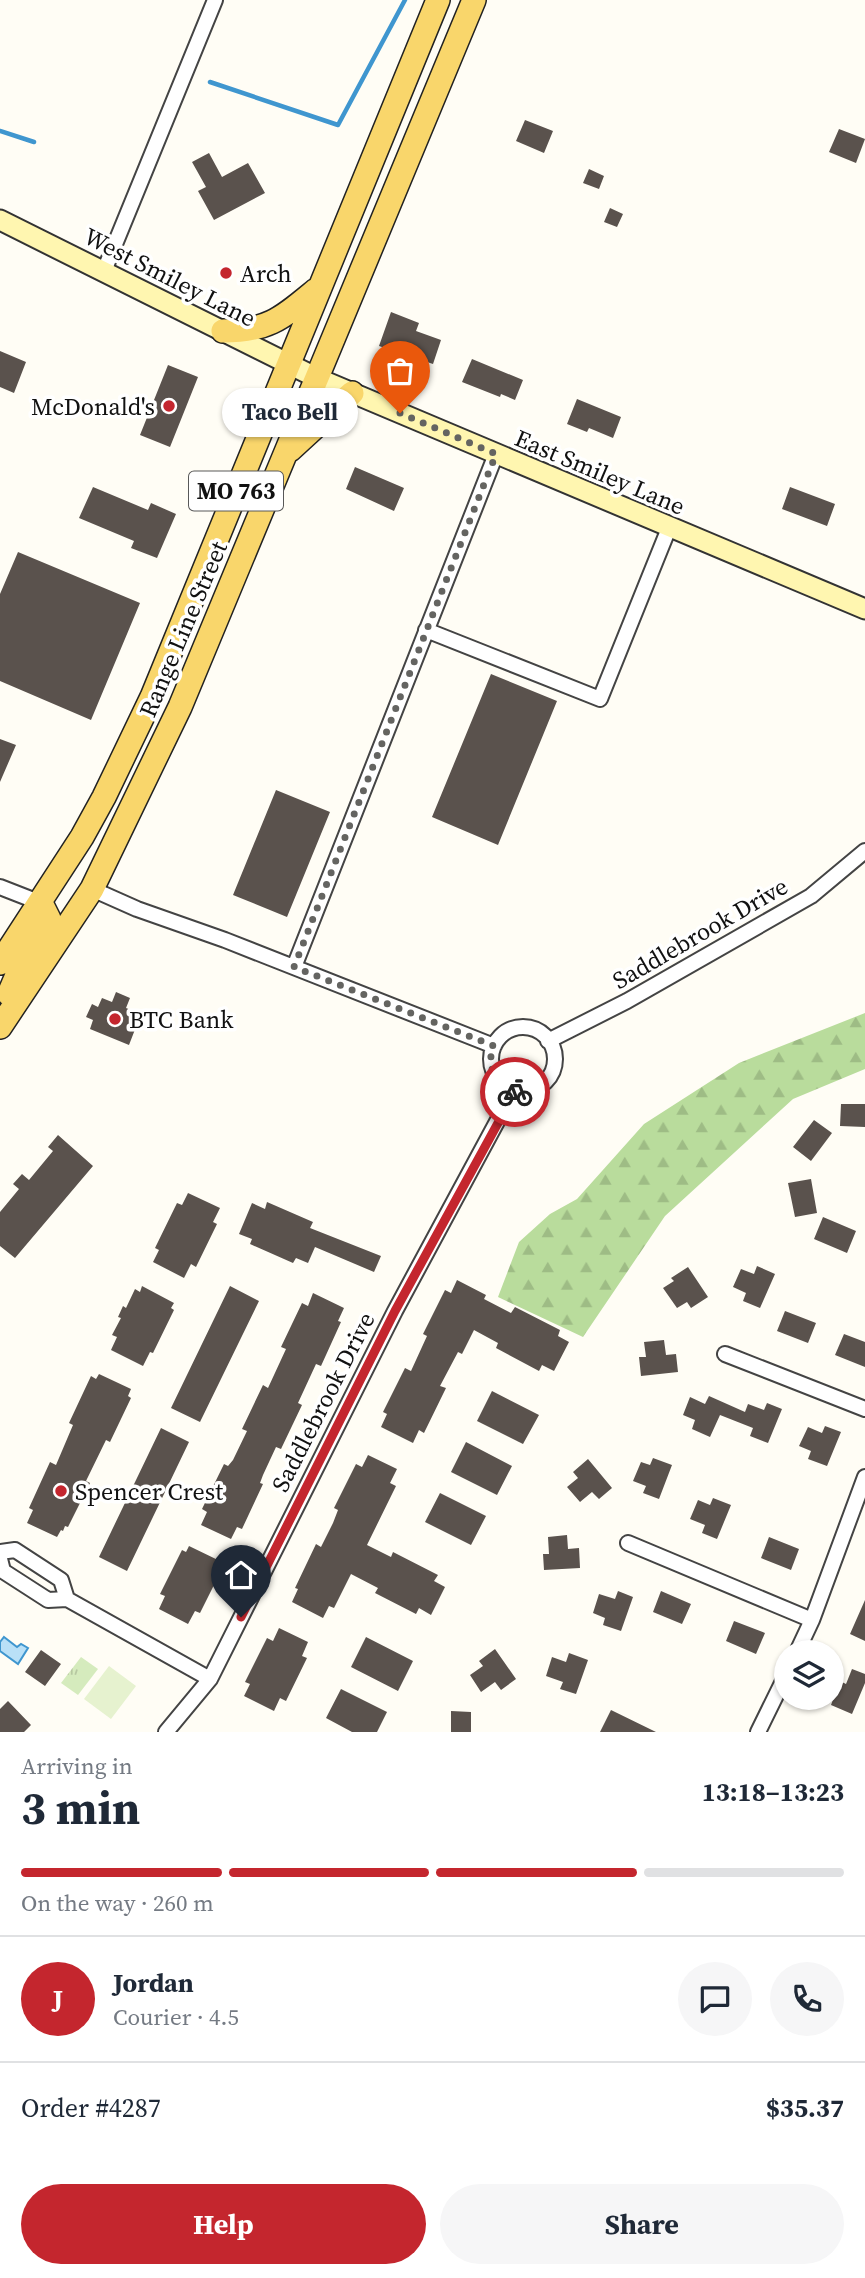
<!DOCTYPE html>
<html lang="en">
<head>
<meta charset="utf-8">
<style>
	body { margin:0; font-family:"Source Serif 4",serif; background:#f6f6f7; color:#1f2937; height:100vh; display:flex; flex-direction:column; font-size:26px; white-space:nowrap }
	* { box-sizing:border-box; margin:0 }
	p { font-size:23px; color:#747a83 }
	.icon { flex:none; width:38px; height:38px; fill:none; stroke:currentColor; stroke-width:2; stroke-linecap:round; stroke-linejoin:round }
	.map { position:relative; height:1732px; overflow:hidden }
	.sheet { display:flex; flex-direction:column; background:#fff; flex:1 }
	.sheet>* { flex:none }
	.buttons { position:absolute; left:774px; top:1640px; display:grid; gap:14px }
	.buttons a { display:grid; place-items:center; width:70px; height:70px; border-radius:50%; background:#fff; box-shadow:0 2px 5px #0004; font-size:35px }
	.pin { position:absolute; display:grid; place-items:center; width:60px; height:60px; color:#fff; margin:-72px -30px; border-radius:50% 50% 50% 0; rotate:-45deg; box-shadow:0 0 7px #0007 }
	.pin .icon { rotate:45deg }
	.courier { position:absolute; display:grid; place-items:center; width:70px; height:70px; margin:-35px; border:5px solid #c4262e; border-radius:50%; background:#fff; color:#222; box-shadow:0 2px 9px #0007 }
	.bubble { position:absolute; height:49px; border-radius:24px; background:#fff; box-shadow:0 2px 5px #0004; font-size:23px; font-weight:700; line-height:49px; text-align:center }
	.overview em { font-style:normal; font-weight:700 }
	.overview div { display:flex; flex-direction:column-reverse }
	.overview { display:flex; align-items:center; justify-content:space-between; height:119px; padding:0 21px }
	h1 { font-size:46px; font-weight:700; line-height:52px }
	.bar { display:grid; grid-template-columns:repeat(4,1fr); gap:10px 7px; align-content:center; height:84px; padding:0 21px }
	.bar i { height:9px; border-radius:5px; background:#e0e1e3 }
	.bar .on { background:#c4262e }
	.bar p { grid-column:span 4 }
	.line { display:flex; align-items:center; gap:18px; padding:0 21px; border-top:2px solid #e0e1e3 }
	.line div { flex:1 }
	.round { display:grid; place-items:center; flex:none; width:74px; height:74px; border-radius:37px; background:#f6f6f7 }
	.primary-button { display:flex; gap:14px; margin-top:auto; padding:14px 21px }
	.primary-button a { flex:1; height:80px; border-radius:42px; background:#c4262e; color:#fff; font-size:28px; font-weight:700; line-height:80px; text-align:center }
	.primary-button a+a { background:#f6f6f7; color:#1f2937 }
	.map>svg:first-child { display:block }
	.forest { fill:url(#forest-firs) }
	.park { fill:url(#park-tufts) }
	.pitch { fill:#e6f2cf }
	.water { fill:#b9e0f7; stroke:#3f96cf; stroke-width:2 }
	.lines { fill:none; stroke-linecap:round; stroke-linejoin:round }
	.stream { stroke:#3f96cf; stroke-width:4.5 }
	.building { fill:#5a524d }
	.street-casing { stroke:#444; stroke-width:18 }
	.secondary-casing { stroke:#333; stroke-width:23 }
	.primary-casing { stroke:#222; stroke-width:26 }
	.street { stroke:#fff; stroke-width:14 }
	.secondary { stroke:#fff6b0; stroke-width:19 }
	.primary { stroke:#f9d66b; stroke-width:23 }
	.done { stroke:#646461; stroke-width:7; stroke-dasharray:0 12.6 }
	.route { stroke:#c4262e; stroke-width:9 }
	.poi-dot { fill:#c4262e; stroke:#fff; stroke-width:2.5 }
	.labels { text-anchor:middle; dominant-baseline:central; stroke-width:7; stroke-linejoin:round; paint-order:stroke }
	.shield { fill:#fff; stroke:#585858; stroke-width:2 }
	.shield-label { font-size:23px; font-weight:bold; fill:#111 }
	.poi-label { font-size:24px; fill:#111; stroke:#fff; text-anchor:start }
	.street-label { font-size:24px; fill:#111; stroke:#fff }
</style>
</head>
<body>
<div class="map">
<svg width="865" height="1732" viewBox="0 0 865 1732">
	<defs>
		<pattern id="forest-firs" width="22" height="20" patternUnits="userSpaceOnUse" patternTransform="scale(1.75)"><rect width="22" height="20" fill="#b9dc9c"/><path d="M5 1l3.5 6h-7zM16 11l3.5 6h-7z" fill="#9ebc85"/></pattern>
		<pattern id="park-tufts" width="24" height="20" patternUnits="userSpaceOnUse" patternTransform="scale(1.75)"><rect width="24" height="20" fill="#d5ebbd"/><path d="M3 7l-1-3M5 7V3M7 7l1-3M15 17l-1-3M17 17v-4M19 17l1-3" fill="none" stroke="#b6c8a1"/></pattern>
	</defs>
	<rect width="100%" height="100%" fill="#fffdf5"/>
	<path class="forest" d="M865 1013V1069L793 1099 665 1216 583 1337 498 1297 519 1242 550 1214 577 1199 644 1124 739 1063Z"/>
	<path class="park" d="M81 1657 98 1669 78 1695 61 1683Z"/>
	<path class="pitch" d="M109 1666 136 1686 111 1719 84 1699Z"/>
	<path class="water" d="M4 1637 17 1647 21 1644 28 1648 18 1664 0 1651V1642Z"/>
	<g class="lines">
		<path class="stream" d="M210 82 338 125 405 0
			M0 131 34 142"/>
	</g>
	<path class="building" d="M525 120 553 131 544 153 516 141Z
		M839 129 865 139 856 163 829 152Z
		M209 153 222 177 248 163 265 193 214 220 198 191 206 187 192 162Z
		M589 169 604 176 599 189 583 183Z
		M610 208 623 214 617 227 604 222Z
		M391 312 419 323 416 331 441 340 433 364 379 346Z
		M0 351 26 362 14 393 0 387Z
		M472 359 523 380 515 400 501 394 500 397 462 382Z
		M168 365 198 377 170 447 140 435Z
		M577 399 621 417 613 438 589 428 587 432 567 424Z
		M355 467 404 488 394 511 346 489Z
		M93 487 148 510 151 503 176 514 157 558 131 548 134 541 79 518Z
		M790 487 835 504 827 526 782 509Z
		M18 552 140 603 91 720 0 681V594Z
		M491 674 557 701 498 845 432 817Z
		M0 739 16 745 0 782Z
		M276 790 330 812 287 917 233 895Z
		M116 992 130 998 126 1008 141 1014 129 1045 90 1029 93 1020 86 1017 92 1004 98 1007 102 998 112 1002Z
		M841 1104H865V1127L840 1126Z
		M814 1120 832 1133 811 1161 793 1147Z
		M58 1135 93 1166 15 1258 0 1246V1212L19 1189 13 1184 22 1174 29 1180 53 1151 48 1147Z
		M811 1179 817 1213 795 1217 788 1183Z
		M188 1193 220 1208 213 1222 217 1224 196 1267 191 1264 184 1278 153 1262 159 1250 155 1248 177 1203 182 1205Z
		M267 1202 313 1222 310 1228 381 1256 374 1272 315 1247 308 1263 296 1258 293 1263 250 1244 252 1239 239 1234 252 1203 265 1209Z
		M823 1217 856 1231 847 1253 814 1239Z
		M757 1266 775 1274 760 1308 743 1301 746 1293 733 1287 741 1269 754 1274Z
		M688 1267 708 1297 691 1308 687 1302 677 1308 663 1288 674 1281 671 1278Z
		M457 1280 486 1295 484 1299 511 1313 515 1307 560 1330 558 1336 569 1342 554 1371 542 1365 539 1371 496 1348 498 1343 474 1330 462 1354 458 1352 440 1386 446 1388 424 1433 419 1430 413 1443 381 1427 387 1414 383 1412 405 1368 411 1371 427 1336 423 1334 445 1290 451 1293Z
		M142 1286 174 1303 171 1308 174 1310 153 1353 150 1352 143 1366 111 1350 117 1337 112 1335 121 1318 118 1317 123 1306 126 1308 135 1289 140 1292Z
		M230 1286 259 1301 200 1422 171 1408Z
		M313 1293 344 1308 338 1321 341 1322 321 1366 316 1364 298 1403 302 1405 281 1449 276 1447 263 1475 260 1483 263 1484 242 1529 237 1527 231 1539 201 1525 207 1512 202 1509 224 1464 228 1466 233 1460 247 1431 242 1429 263 1385 268 1388 286 1349 281 1347 302 1303 308 1306Z
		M785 1311 816 1323 808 1343 777 1331Z
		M844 1334 865 1342V1367L835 1355Z
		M664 1340 666 1355 676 1354 678 1372 641 1376 639 1357H646L644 1342Z
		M99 1374 131 1389 128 1396 131 1398 110 1442 106 1440 86 1481 90 1483 68 1527 65 1526 63 1531 61 1530 57 1537 27 1523 33 1510 29 1508 50 1462 56 1465 73 1425 69 1423 91 1376 96 1379Z
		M492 1391 539 1415 523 1444 477 1421Z
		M709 1396 745 1412 748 1404 764 1410 767 1403 782 1409 768 1443 750 1436 753 1428 720 1415 710 1437 692 1429 695 1420 683 1415 690 1397 705 1404Z
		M825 1426 841 1432 827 1466 808 1459 811 1451 799 1446 808 1427 822 1433Z
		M161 1428 189 1442 127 1571 99 1557Z
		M466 1442 512 1466 497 1495 451 1472Z
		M368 1455 397 1469 390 1483 396 1486 367 1545 391 1557 393 1552 438 1575 434 1581 445 1587 431 1615 419 1608 416 1614 375 1593 378 1588 351 1574 334 1608 329 1606 323 1618 292 1602 298 1589 295 1588 316 1544 321 1547 333 1523 338 1510 334 1508 356 1464 362 1467Z
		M653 1458 672 1465 659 1499 643 1493 646 1486 633 1481 641 1462 650 1465Z
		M588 1459 612 1488 599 1499 592 1492 580 1502 567 1487 578 1478 573 1472Z
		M440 1493 486 1516 471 1545 425 1522Z
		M713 1498 731 1505 717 1539 702 1533 705 1525 690 1519 698 1500 710 1505Z
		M567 1535 568 1549 579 1548 580 1568 544 1570 543 1554H549L548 1537Z
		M769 1537 799 1549 791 1570 761 1558Z
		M189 1546 220 1561 218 1567 222 1569 200 1613 195 1611 188 1624 159 1609 165 1596 160 1594 182 1550 186 1552Z
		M618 1591 633 1597 621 1631 603 1625 605 1618 593 1613 599 1594 615 1599Z
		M661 1591 691 1604 682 1624 653 1612Z
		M865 1600V1641L850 1634Z
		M734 1621 765 1633 756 1654 726 1641Z
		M279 1628 308 1642 302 1656 307 1658 286 1701 280 1698 274 1711 244 1696 250 1684 245 1682 267 1638 273 1641Z
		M366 1637 413 1661 398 1691 351 1667Z
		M495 1649 516 1679 501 1690 495 1682 481 1692 470 1675 483 1666 479 1661Z
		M41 1650 61 1664 45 1686 25 1672Z
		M569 1653 588 1660 576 1694 560 1689 563 1682 546 1676 552 1657 566 1662Z
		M852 1669 865 1674V1683L852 1714 831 1705 840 1681 846 1684Z
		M341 1689 387 1712 377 1732H352L326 1718Z
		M8 1701 31 1725 24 1732H0V1709Z
		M611 1710 656 1732H600Z
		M451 1711 471 1712V1732H451Z"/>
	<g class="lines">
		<g class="street-casing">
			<path id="street" d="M104 271 215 0
				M426 630 600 699 669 528
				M0 887 41 903
				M92 889 137 909 225 940 494 1046
				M294 967 496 454
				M491 1059a32 32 0 1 1 64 0a32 32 0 1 1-64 0Z
				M548 1041 627 1001 811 896 865 851
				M725 1354 865 1409
				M628 1543 812 1620
				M0 1552 15 1550 61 1580 67 1599
				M0 1559 3 1571 48 1600 67 1599 210 1679
				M797 1652 812 1620 865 1477
				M166 1732 210 1679 395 1311 506 1105 517 1089
				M758 1732 786 1675"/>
		</g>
		<g class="secondary-casing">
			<path id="secondary" d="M0 220 317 378 865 609"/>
		</g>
		<g class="primary-casing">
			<path id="primary" d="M223 331C269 331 282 318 316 290
				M290 450 352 393
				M0 963 82 837 104 797 152 697 438 0
				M9 994 21 966 46 929 49 919 41 903
				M0 1027 92 889 180 707 474 0"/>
		</g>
		<use href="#street" class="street"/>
		<use href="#secondary" class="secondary"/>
		<use href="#primary" class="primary"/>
	</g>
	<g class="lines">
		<path class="done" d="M400 413 496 454 294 967 494 1046C485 1066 495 1085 517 1089L515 1092"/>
		<path class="route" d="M241 1617 395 1311 515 1092"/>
	</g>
	<g class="poi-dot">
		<circle cx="226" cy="273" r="7"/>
		<circle cx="169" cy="406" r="7"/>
		<circle cx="115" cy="1019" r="7"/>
		<circle cx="61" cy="1491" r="7"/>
	</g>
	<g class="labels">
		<rect class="shield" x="189" y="471.5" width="94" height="39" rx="5"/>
		<g class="shield-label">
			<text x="236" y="491">MO 763</text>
		</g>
		<g class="poi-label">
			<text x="240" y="273">Arch</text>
			<text x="155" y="406" text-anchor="end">McDonald's</text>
			<text x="129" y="1019">BTC Bank</text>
			<text x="75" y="1491">Spencer Crest</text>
		</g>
		<g class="street-label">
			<text transform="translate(170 277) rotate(27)">West Smiley Lane</text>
			<text transform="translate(600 472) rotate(23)">East Smiley Lane</text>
			<text transform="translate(183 629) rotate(-67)">Range Line Street</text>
			<text transform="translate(700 933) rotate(-30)">Saddlebrook Drive</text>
			<text transform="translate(323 1402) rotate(-63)">Saddlebrook Drive</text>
		</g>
	</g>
</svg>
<div class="buttons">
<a><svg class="icon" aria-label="layers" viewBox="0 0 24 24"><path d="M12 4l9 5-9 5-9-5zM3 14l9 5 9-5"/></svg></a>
</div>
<div class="pin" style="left:400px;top:413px;background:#ea580c"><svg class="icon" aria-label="bag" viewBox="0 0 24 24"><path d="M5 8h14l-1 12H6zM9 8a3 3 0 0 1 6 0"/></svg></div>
<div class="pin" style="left:241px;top:1617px;background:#1f2937"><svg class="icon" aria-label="home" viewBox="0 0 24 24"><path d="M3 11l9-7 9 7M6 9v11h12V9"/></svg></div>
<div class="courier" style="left:515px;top:1092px"><svg class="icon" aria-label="bike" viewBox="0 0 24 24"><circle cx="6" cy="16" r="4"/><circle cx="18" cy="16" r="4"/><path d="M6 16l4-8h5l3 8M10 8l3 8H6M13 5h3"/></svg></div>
<div class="bubble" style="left:222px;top:388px;width:136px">Taco Bell</div>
</div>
<section class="sheet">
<div class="overview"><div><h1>3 min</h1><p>Arriving in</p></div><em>13:18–13:23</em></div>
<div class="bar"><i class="on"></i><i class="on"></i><i class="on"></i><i></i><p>On the way · 260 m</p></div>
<div class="line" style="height:126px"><b class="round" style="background:#c4262e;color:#fff">J</b><div><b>Jordan</b><p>Courier · 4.5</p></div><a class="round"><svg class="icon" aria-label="chat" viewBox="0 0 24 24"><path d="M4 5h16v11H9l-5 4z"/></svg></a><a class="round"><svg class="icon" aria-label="phone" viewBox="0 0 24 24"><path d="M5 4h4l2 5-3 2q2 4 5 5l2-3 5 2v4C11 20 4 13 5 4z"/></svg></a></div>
<div class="line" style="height:91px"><div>Order #4287</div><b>$35.37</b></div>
<div class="primary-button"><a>Help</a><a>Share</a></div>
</section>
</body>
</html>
